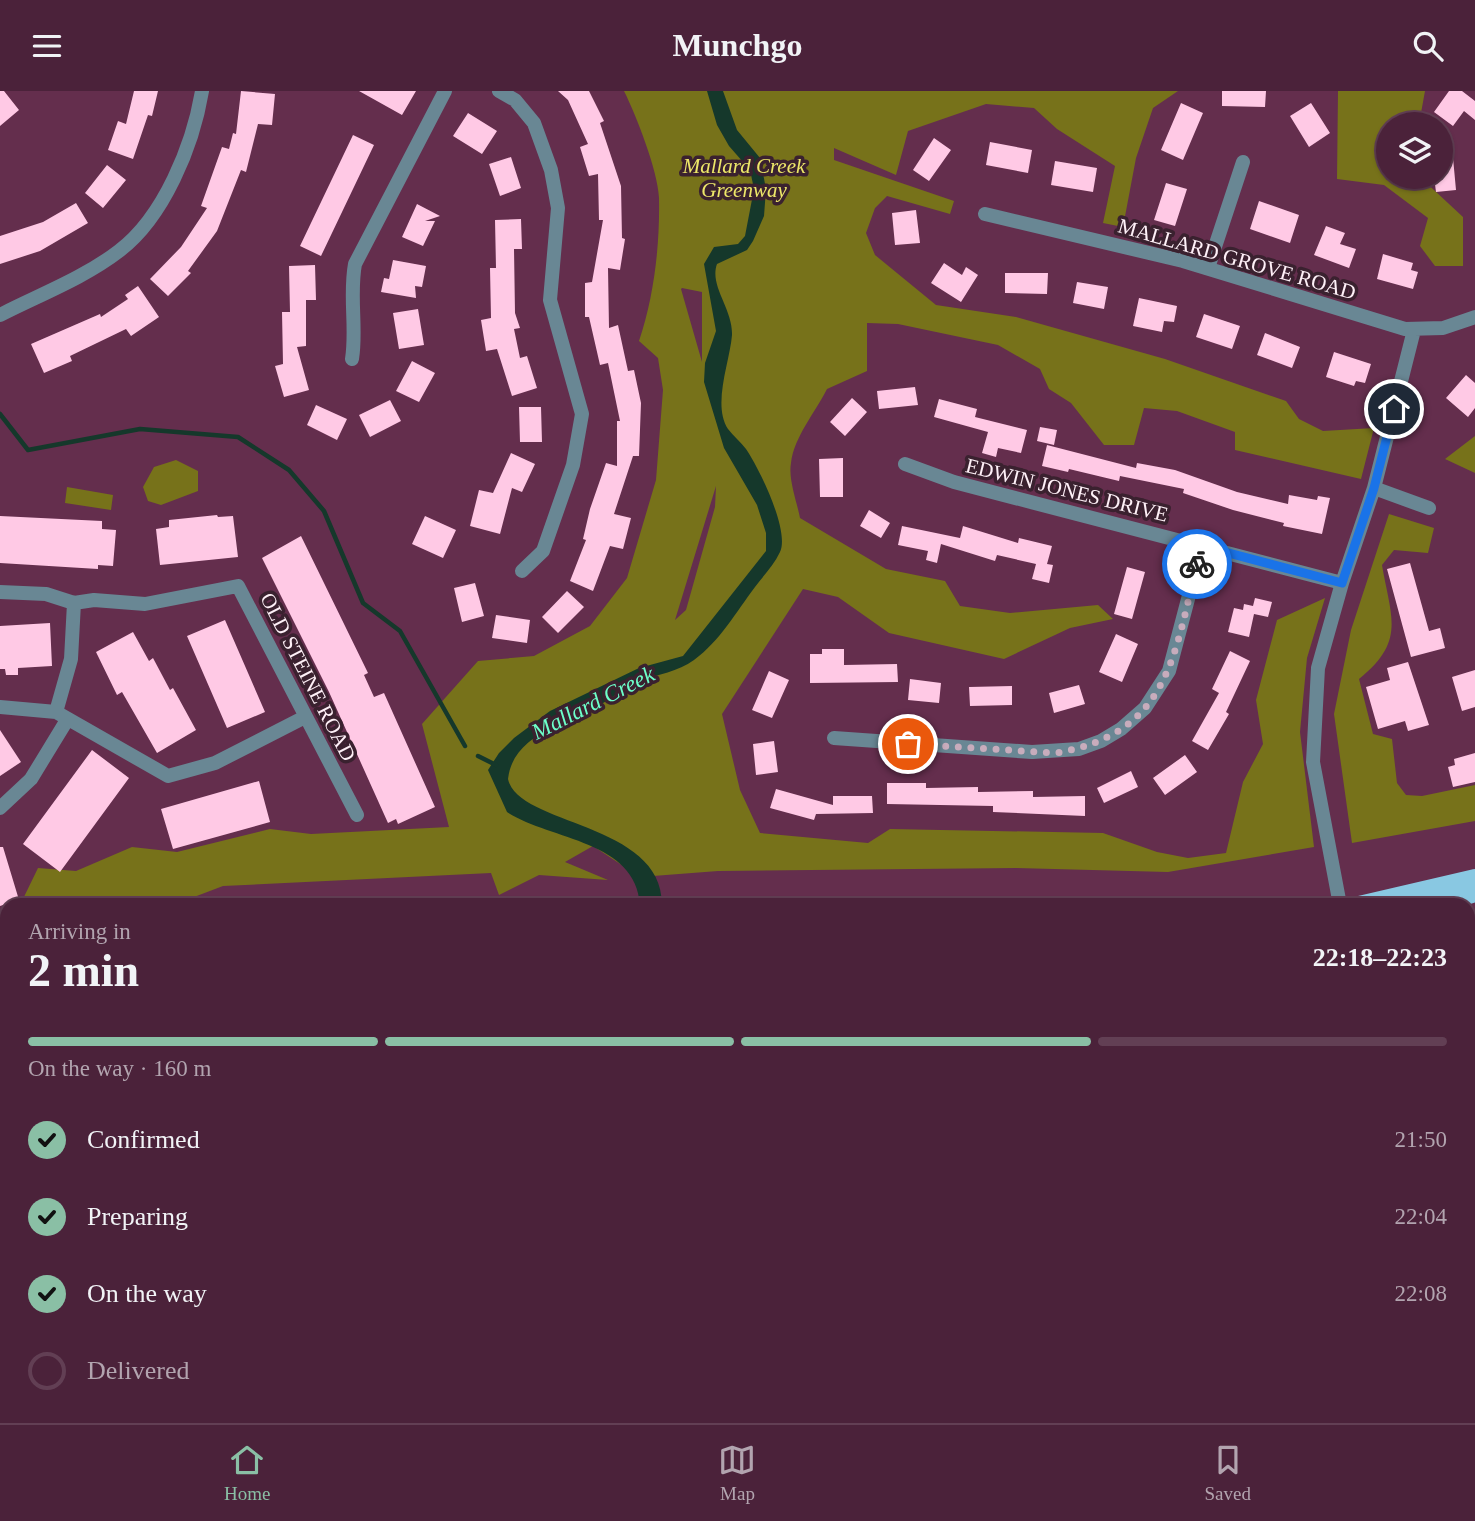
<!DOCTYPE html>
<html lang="en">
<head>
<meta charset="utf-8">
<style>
	body { margin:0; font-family:Georgia,serif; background:#522a42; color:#f1f3f6; height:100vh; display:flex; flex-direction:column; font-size:26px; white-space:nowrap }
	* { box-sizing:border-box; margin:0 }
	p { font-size:23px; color:#b2a4af }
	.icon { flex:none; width:38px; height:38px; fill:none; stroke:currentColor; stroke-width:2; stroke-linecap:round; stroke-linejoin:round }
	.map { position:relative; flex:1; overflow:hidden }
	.details { position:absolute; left:0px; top:807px; width:1475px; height:527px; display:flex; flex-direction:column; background:#4b223a; border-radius:21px 21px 0 0; box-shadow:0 2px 5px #0004,0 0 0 2px #623f54 }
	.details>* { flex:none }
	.tools { position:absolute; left:1376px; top:21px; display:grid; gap:14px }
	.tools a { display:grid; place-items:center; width:77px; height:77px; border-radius:50%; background:#4b223a; box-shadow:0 2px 5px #0004,0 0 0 2px #623f54; font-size:35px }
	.pin { position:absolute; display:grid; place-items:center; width:60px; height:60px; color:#fff; margin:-30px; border:4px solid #fff; border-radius:50%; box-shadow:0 2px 7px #0007 }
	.courier { position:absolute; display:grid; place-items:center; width:70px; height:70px; margin:-35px; border:5px solid #1a73e8; border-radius:50%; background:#fff; color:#222; box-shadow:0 2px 9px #0007 }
	.head em { font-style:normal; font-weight:700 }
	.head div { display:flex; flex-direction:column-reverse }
	.head { display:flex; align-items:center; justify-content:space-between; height:119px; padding:0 28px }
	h1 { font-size:46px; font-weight:700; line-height:52px }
	.bar { display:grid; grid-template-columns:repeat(4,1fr); gap:10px 7px; align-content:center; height:84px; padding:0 28px }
	.bar i { height:9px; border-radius:5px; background:#623f54 }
	.bar .selected { background:#8abfa5 }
	.bar p { grid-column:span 4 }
	ol { padding:0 28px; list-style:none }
	li { display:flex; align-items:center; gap:21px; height:77px }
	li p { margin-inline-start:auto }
	li .icon { padding:7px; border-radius:50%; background:#8abfa5; color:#111; stroke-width:4 }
	li:last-child { color:#b2a4af }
	li i { width:38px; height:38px; border:4px solid #623f54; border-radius:50% }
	header { display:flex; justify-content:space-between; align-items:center; height:91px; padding:0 28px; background:#4b223a; font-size:32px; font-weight:700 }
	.tabs { display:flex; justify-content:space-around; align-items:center; height:98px; border-top:2px solid #623f54; background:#4b223a; font-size:19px; color:#b2a4af }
	.tabs a { display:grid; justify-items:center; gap:4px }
	.tabs .selected { color:#8abfa5 }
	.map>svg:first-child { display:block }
	.green { fill:#77721a; fill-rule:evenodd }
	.water { fill:#15382b }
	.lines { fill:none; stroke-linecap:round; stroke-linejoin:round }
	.stream { stroke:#15382b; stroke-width:4.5 }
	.building { fill:#ffc9e5 }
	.service { stroke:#698794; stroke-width:7 }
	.minor { stroke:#698794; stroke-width:14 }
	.primary { stroke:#89c8e2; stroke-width:18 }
	.done { stroke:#c8acbc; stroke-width:7; stroke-dasharray:0 12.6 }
	.route { stroke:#1a73e8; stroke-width:9 }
	.labels { text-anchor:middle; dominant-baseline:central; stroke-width:7; stroke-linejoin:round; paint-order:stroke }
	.park-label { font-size:21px; font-style:italic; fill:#ede769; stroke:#3a212f }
	.street-label { font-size:21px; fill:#fef0f7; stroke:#3a212f }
	.water-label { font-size:23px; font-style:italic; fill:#6dffca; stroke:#3a212f }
</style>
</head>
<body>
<header><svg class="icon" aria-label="menu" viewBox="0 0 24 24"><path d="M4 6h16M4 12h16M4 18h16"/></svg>Munchgo<svg class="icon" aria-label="search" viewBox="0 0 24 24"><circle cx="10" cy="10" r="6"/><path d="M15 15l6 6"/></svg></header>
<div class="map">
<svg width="1475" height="1332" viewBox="0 0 1475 1332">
	<rect width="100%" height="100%" fill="#642e4d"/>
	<path class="green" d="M624 0H1178L1153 17 1136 67 1123 136 1103 132 1115 75 1057 38 1034 17 986 13 908 40 896 84 834 57V69L954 110 950 123 887 105 875 117 866 142 875 164 936 214 1016 226 1165 268 1286 310 1299 328 1323 340 1374 337 1361 388 1235 359V341L1177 320 1144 317 1134 354H1104L1071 312 1049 298 1040 278 998 254 898 233 867 232V280L827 298C815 322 794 346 791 372 788 388 797 411 800 427L886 478 945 490 960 515 1010 522 1098 514 1113 528 1070 537 1004 568 889 542 838 506 803 498 722 623 740 699 760 742 868 752 890 738 1103 742 1157 761 1188 767 1226 762 1243 691 1263 653 1256 609 1277 529 1325 507 1307 567 1300 641 1314 756 1168 781 1016 777 718 780 640 786 593 755 565 771 608 789 539 784 499 804 491 782 223 795 173 814H17L21 812 38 777 76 780 132 756 177 761 270 738 311 743 449 736 422 633 478 570 534 565 590 535 627 487 656 389 663 299 658 267 639 250C654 206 660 154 659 107 658 80 636 24 624 0ZM682 197 702 201V271L681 198ZM716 395 715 416 686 519 675 529Z
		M1338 0H1425L1419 33H1388V86H1420L1463 126V175H1435L1420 155 1428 127 1384 94 1337 88Z
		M1475 345V382L1445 368Z
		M176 369 198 380V400L161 414 148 410 143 396 154 376Z
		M67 396 113 404 111 419 65 412Z
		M1389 423 1434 437 1428 462 1394 459 1382 474C1391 527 1406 550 1359 588L1373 643 1392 648 1397 692 1406 704 1422 705 1475 694V730L1352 752 1334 623 1351 539Z"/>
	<path class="water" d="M707 0H723L737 39 760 67 766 98 764 125 753 150 747 159 717 173C709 195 733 218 732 244 730 270 712 314 728 338 733 345 741 351 746 358 759 377 790 440 780 461 774 474 764 484 755 496 736 521 720 550 694 569 678 581 658 583 639 590 626 595 616 605 603 612 570 632 513 642 508 688 518 735 663 731 662 814H640C636 749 550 749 507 721L488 679 499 662 514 647 550 620 639 577 683 565 766 460V442L757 414 724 357 704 291 705 272 716 240 704 173 714 156 738 153 745 145 754 98 750 79 729 55 717 34Z"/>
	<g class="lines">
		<path class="stream" d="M0 323 28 359 140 338 238 346 289 379 324 420 363 512 400 540 465 655
			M478 665 496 674"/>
	</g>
	<path class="building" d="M0 0H4L19 19 0 35Z
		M134 0H158L152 25 148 24 133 68 108 59 118 30 126 33Z
		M241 0 275 3 272 34 258 33 246 81 241 79 217 140 188 180 191 182 168 205 150 188 181 156 207 117 201 115 222 56 229 58 233 42 236 43Z
		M359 0H416L402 24Z
		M558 0H589L604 30 600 32 621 95 622 147 625 148 620 179 608 177 609 237 618 234 628 280 634 279 641 312 639 365H633L614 423 631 427 623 458 610 455 593 500 570 490 586 449 583 448 590 418 606 372 617 375V330H620L608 272 600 274 589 226H585V192L592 191 603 129H599L598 83 589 85 580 56 588 53 568 9Z
		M1222 0H1266L1265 16 1222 15Z
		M1449 0H1462L1475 10V29L1464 20 1453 35 1434 21Z
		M1181 12 1203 22 1183 69 1161 59Z
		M1311 12 1330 42 1309 56 1290 25Z
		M468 22 497 40 482 63 453 45Z
		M353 44 374 54 321 165 300 155Z
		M934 47 951 59 929 90 913 79Z
		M990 51 1032 59 1028 82 986 74Z
		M1452 56 1456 99 1436 101 1434 86H1440V57Z
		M511 66 521 97 500 105 489 73Z
		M1055 70 1097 77 1093 101 1051 94Z
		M107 74 126 89 103 117 85 102Z
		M1166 92 1187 98 1175 135 1154 129Z
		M1259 110 1299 124 1290 152 1250 138Z
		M76 112 88 132 40 160 0 173V145L43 131Z
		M417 113 440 125 425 130H435L423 155 402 146Z
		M916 119 920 152 895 154 892 122Z
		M521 128 522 158H514L515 222 520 237 514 238 520 267 527 265 537 297 512 305 497 258 486 260 481 229 491 227 490 177H496L495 129Z
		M1326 135 1345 142 1340 153 1356 158 1349 177 1314 164Z
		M1383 163 1413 172 1411 179 1418 181 1413 198 1377 188Z
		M393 169 426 175 422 196 415 195 416 207 381 201 384 187 389 188Z
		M944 172 962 184 966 176 978 184 961 211 931 192Z
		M315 174 316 209H306V255L297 256 309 299 284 306 275 275 283 273 282 221H290L289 175Z
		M1005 182H1048L1047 203 1005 202Z
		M1077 191 1108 196 1104 218 1073 212Z
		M138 195 159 226 131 245 126 238 70 265 72 270 44 282 31 253 100 223 101 226 128 208 125 204Z
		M1139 207 1177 215 1174 231 1164 230 1162 241 1133 235Z
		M418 218 424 254 399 258 393 222Z
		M1204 223 1240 235 1232 258 1196 246Z
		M1265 242 1300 256 1292 277 1257 264Z
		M1334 261 1371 273 1365 292 1356 290 1354 295 1326 286Z
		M412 270 435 282 419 311 396 300Z
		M1466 284 1475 292V317L1468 326 1446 307Z
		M915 296 918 314 879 318 877 300Z
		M852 307 867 321 845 345 830 331Z
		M939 308 977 318 975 326 1027 339 1021 362 998 357 996 366 982 362 988 341 934 326Z
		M390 309 401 330 370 346 359 324Z
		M316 314 347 328 337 349 307 334Z
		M519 316H541L542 351H520Z
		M1040 336 1057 339 1054 354 1037 350Z
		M1047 354 1136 377 1137 372 1175 379 1237 401 1288 413 1289 404 1317 409 1318 405 1330 407 1322 443 1283 435 1284 432 1233 419 1183 402 1184 398 1120 385 1119 390 1069 378 1068 381 1042 375Z
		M511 362 535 373 522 401 512 397 500 443 470 435 479 399 493 402Z
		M843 367V406H820L819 368Z
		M869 419 890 432 881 447 860 435Z
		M217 424 218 426 233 425 238 466 160 474 156 438 169 436V429Z
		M0 425 102 430V438L116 439 113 475 98 474V478L0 472Z
		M425 425 456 439 443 467 412 453Z
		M902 435 960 447 963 435 1018 452 1019 447 1052 455 1047 473 1053 474 1049 492 1032 488 1036 473 997 464 995 470 941 453 937 472 926 469 928 460 898 454Z
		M301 445 368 582 364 584 374 606 384 602 435 716 398 733 396 728 388 732 329 601 262 467Z
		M1410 472 1429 540 1440 537 1445 557 1411 566 1387 478Z
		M1127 476 1145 481 1132 528 1114 523Z
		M475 492 484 525 462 531 454 497Z
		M567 500 584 516 558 542 542 526Z
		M1255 507 1272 511 1268 526 1254 523 1249 546 1228 541 1234 517 1243 519 1244 513 1253 515Z
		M496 524 530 529 527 552 492 547Z
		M225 529 265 621 227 637 187 545Z
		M50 532 52 575 18 577V584H6L5 578H0V535Z
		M133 541 149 570 153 567 170 599 173 597 196 639 157 662 122 601 117 604 96 561Z
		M1116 543 1138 553 1122 591 1099 581Z
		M822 558H844V574L897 573 898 591 810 592V563H822Z
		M1230 560 1250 570 1226 621 1229 623 1208 659 1192 650 1219 602 1212 598Z
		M1408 571 1429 634 1408 640 1405 630 1378 638 1366 596 1390 589 1387 577Z
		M1475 579V616L1462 620 1452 586Z
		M769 580 789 589 772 627 752 619Z
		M910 588 941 592 939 612 908 609Z
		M1079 594 1085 613 1054 622 1049 602Z
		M1012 595V614L970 615 969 596Z
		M0 639 21 671 0 685Z
		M774 650 778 681 756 684 753 653Z
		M92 659 129 687 60 781 23 753Z
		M1475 662V691L1453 696 1448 676 1455 674 1454 668Z
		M1185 664 1197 681 1165 704 1153 687Z
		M1131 680 1138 696 1104 712 1097 697Z
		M259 690 270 731 173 758 161 718Z
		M887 692H926V697L978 696V701L1033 700V706L1085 705V725L993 721V715L887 713Z
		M776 698 833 714V705H872L873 722 816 723 814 729 770 717Z
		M0 756H3L19 809 0 815Z"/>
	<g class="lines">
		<path class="service" d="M0 1231 7 1255
			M365 1326 367 1332
			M601 1326 605 1332
			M563 1332 564 1326"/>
		<path class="minor" d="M499 0 515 9 534 32 551 79 558 117 550 209 582 323 573 374 543 460 522 480
			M985 123 1183 170 1405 238 1443 237 1475 226
			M1208 177 1243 71
			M0 224C39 204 84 187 119 160 164 126 193 54 202 0
			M352 268C357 237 349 205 355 173L445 0
			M905 373 954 391 1342 492
			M1374 397 1429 417
			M0 501 46 503 74 512 94 509 145 513 238 495 357 724
			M0 616 56 621 168 685 215 672 305 626
			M56 621 71 568 74 512
			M834 647 1032 661 1079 658 1101 650 1121 638 1145 617 1169 580 1202 455
			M0 717 31 688 67 629
			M1340 814 1313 671 1318 577 1342 492 1374 397 1414 239
			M0 1107 7 1106
			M0 1207 7 1205
			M1306 1326 1322 1332
			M451 1328 456 1326
			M1120 1332V1326
			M1393 1332 1396 1326"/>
		<path class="primary" d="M1359 814 1475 787
			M1437 814 1475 802
			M1468 831 1475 830
			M0 933 7 931
			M0 976 7 973"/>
	</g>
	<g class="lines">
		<path class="done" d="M908 653 1056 662C1168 643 1174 566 1197 473"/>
		<path class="route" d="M1197 473 1202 455 1342 492 1374 397 1394 318"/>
	</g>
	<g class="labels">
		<g class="park-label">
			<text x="744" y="75">Mallard Creek<tspan x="744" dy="24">Greenway</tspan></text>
		</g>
		<g class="street-label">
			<text transform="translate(1237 168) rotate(16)">MALLARD GROVE ROAD</text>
			<text transform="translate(1067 399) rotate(14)">EDWIN JONES DRIVE</text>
			<text transform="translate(308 586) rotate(63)">OLD STEINE ROAD</text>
		</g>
		<g class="water-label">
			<text transform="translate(593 612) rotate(-27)">Mallard Creek</text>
		</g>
	</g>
</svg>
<div class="tools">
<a><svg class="icon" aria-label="layers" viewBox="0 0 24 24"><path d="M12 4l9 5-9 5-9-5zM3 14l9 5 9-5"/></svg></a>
</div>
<div class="pin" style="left:908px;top:653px;background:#ea580c"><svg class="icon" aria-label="bag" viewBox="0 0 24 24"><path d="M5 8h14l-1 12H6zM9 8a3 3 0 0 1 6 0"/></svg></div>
<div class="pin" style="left:1394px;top:318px;background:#1f2937"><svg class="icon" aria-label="home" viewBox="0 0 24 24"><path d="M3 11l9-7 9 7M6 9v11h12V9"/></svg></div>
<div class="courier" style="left:1197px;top:473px"><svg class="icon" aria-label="bike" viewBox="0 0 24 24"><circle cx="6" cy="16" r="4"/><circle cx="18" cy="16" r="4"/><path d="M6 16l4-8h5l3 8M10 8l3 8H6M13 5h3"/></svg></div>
<section class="details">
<div class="head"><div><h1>2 min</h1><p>Arriving in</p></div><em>22:18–22:23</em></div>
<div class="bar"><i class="selected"></i><i class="selected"></i><i class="selected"></i><i></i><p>On the way · 160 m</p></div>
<ol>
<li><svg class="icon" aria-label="check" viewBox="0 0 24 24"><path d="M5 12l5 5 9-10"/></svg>Confirmed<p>21:50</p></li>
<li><svg class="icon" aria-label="check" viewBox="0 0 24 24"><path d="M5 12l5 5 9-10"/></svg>Preparing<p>22:04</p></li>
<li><svg class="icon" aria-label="check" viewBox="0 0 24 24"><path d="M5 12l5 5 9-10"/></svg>On the way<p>22:08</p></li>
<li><i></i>Delivered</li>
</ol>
</section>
</div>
<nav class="tabs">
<a class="selected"><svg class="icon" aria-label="home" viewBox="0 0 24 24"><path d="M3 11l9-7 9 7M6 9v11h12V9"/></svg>Home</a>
<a><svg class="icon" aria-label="map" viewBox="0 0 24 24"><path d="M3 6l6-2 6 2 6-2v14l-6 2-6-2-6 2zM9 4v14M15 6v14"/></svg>Map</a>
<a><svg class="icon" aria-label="saved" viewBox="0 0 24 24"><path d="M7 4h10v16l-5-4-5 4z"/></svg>Saved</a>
</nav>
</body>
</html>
